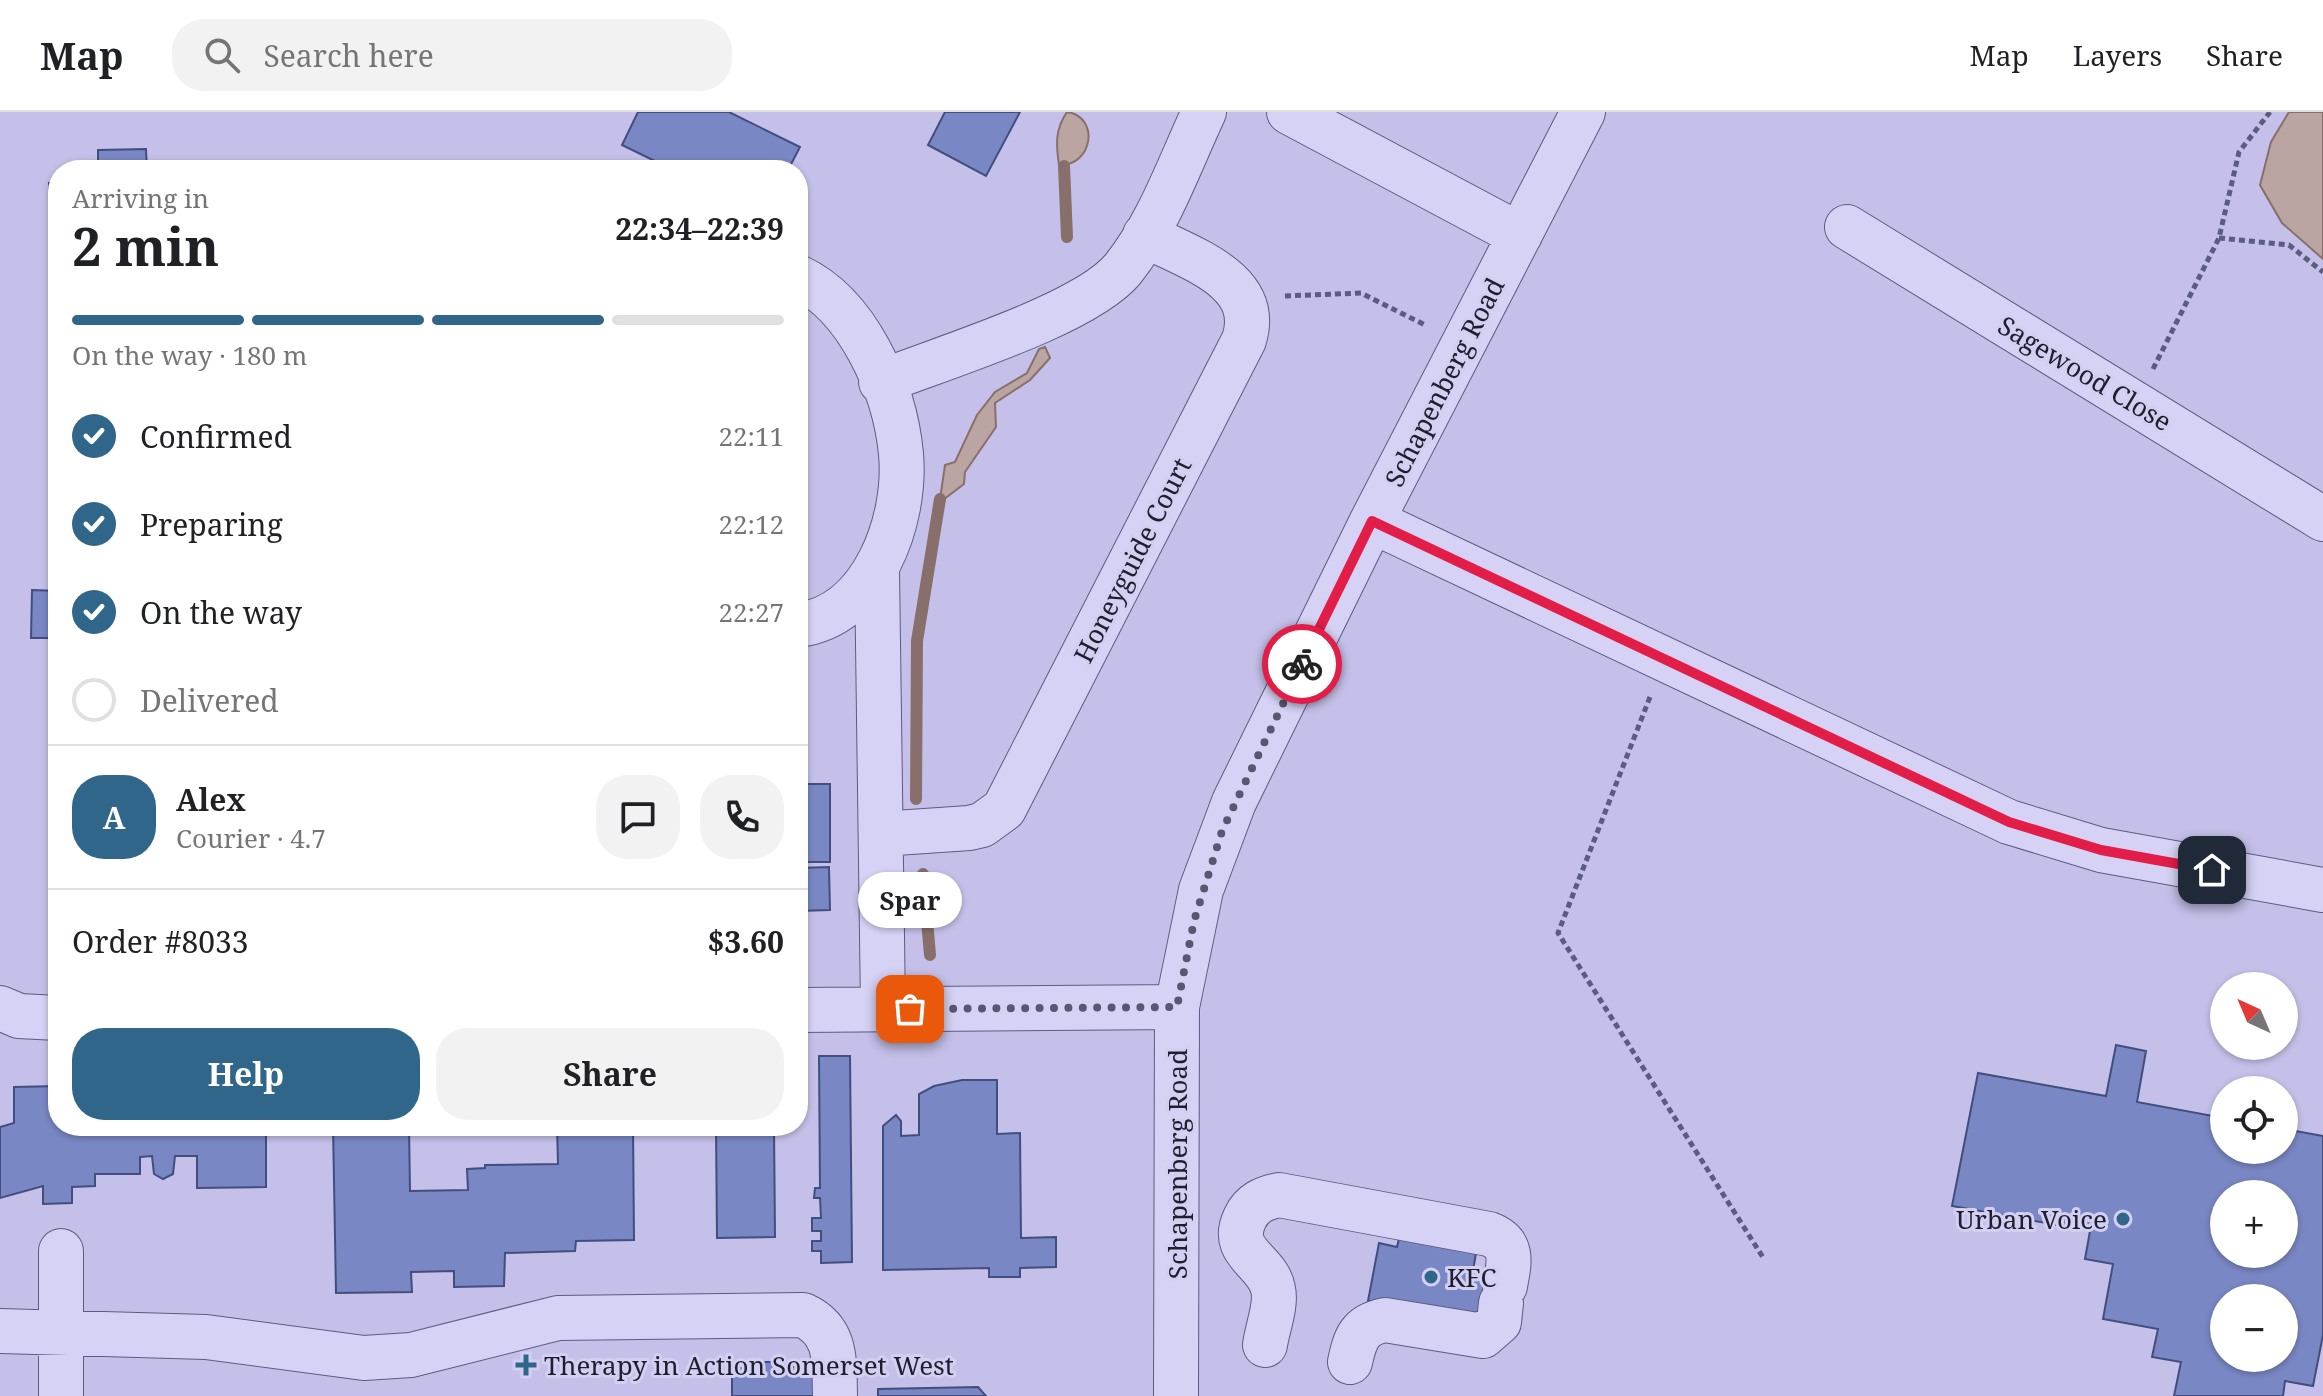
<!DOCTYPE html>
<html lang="en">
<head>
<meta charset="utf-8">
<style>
	body { margin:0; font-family:"Noto Serif",serif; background:#f2f2f2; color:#202124; height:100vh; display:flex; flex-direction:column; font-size:30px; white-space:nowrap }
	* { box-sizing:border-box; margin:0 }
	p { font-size:26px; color:#757577 }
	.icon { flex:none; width:44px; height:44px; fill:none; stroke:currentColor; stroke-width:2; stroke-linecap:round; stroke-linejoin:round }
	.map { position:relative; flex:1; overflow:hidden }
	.panel { position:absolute; left:48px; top:48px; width:760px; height:976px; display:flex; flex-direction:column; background:#fff; border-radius:32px; box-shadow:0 2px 6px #0004 }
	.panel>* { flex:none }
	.needle { width:52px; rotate:316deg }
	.controls { position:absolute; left:2210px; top:860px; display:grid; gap:16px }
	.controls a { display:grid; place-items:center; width:88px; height:88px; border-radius:50%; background:#fff; box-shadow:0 2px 6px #0004; font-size:40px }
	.pin { position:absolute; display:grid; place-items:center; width:68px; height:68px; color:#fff; margin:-34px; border-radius:16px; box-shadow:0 4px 12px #0006 }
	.courier { position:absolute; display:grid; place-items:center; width:80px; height:80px; margin:-40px; border:6px solid #e11d48; border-radius:50%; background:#fff; color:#222; box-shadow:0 2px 10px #0007 }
	.bubble { position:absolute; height:56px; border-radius:28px; background:#fff; box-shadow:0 2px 6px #0004; font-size:26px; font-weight:700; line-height:56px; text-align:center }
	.summary em { font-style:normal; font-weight:700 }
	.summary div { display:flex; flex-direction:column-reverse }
	.summary { display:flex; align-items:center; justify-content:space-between; height:136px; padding:0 24px }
	h1 { font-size:52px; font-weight:700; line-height:60px }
	.bar { display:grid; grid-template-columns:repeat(4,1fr); gap:12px 8px; align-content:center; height:96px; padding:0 24px }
	.bar i { height:10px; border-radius:6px; background:#e0e0e0 }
	.bar .current { background:#306689 }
	.bar p { grid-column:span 4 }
	.line { display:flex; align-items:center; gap:20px; padding:0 24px; border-top:2px solid #e0e0e0 }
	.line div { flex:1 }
	.round { display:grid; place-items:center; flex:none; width:84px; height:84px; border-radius:32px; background:#f2f2f2 }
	ol { padding:0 24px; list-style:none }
	li { display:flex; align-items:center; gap:24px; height:88px }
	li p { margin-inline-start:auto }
	li .icon { padding:8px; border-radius:50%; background:#306689; color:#fff; stroke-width:4 }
	li:last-child { color:#757577 }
	li i { width:44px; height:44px; border:4px solid #e0e0e0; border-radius:50% }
	.action { display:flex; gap:16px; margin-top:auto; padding:16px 24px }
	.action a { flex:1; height:92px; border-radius:32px; background:#306689; color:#fff; font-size:32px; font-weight:700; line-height:92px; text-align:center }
	.action a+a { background:#f2f2f2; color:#202124 }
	header { display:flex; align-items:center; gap:48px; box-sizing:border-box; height:112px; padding:0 40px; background:#fff; border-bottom:2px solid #e0e0e0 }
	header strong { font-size:38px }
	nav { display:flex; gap:44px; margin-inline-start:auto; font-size:28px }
	.search { width:560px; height:72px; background:#f2f2f2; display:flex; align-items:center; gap:20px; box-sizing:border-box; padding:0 28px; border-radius:32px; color:#757577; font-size:30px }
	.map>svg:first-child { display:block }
	.water { fill:#bba5a2; stroke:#886f6b; stroke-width:2 }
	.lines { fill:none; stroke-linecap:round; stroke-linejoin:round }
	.stream { stroke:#886f6b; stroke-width:12 }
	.building { fill:#7987c4; stroke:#424e7d; stroke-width:2; fill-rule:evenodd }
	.minor-casing { stroke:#5a5c80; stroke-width:46 }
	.path { stroke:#5a5c80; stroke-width:5; stroke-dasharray:6 4; stroke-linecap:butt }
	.minor { stroke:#d6d2f5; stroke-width:44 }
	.done { stroke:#575771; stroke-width:8; stroke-dasharray:0 14.4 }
	.route { stroke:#e11d48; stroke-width:10 }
	.poi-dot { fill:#306689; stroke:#d3cff1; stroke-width:3 }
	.labels { text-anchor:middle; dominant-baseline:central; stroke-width:6; stroke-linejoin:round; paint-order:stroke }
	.street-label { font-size:26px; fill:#1d1f31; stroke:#d3cff1 }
	.poi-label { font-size:26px; fill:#1d1f31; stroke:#d3cff1; text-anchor:start }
</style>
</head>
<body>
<header>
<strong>Map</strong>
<div class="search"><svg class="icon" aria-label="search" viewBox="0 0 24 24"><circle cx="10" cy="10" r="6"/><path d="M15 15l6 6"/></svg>Search here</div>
<nav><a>Map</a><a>Layers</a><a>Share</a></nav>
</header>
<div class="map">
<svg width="2323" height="1284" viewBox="0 0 2323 1284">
	<rect width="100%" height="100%" fill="#c4c0e9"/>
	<path class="water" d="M1067 0C1101 5 1092 55 1059 53 1056 33 1055 17 1067 0Z
		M2289 0H2323V147L2282 111 2260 73 2271 30Z
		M1045 235 1050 246 1030 268 995 291 996 315 965 360 964 372 943 388 940 387 945 353 955 350 977 303 995 280 1027 261 1039 237Z"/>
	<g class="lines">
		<path class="stream" d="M1064 54 1067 125
			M916 687 917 529 940 387
			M923 762 930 843"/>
	</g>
	<path class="building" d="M638 0H729L800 35 788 58H673L622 33Z
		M945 0H1020L986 64 928 33Z
		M146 37 147 58H98V38Z
		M49 71H58V133L51 134Z
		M55 211H58V265H55Z
		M32 478 58 479V526H31Z
		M798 672H830V750H798Z
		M829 755 830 798 798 799V756Z
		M2116 933 2146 939 2137 990 2224 1006V1038H2284V1017L2323 1024V1223L2313 1274 2285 1269 2283 1284H2174L2181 1250 2152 1245 2158 1217 2103 1207 2113 1152 2085 1147 2090 1119 1952 1094 1978 961 2106 984ZM2224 1082H2284V1142H2224ZM2224 1186H2284V1246H2224Z
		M819 944H850L852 1150 821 1151V1139H812V1129H821V1119H812V1106H821L820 1086H814L815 1076H820Z
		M962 968H997V1022L1020 1021 1021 1126 1056 1125V1155L1020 1156V1165H989V1156L883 1158V1014L896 1003 901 1009V1024L919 1023V982L934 974Z
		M58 974V1014H266V1075L197 1076V1044H175L173 1062 163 1067 154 1062 152 1044 140 1045V1062H95V1074L72 1075V1091L43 1092V1074L0 1086V1015L14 1011V975Z
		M333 1014H409L410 1079 468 1078 467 1057 485 1056V1053L558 1052 557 1014H633L634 1128 576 1129 575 1139 505 1141 504 1174 454 1175V1159L411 1160 412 1180 336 1181Z
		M716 1014H774L775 1125 717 1126Z
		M1400 1122 1477 1136 1473 1158 1489 1162 1480 1209 1368 1189 1379 1131 1397 1135Z
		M759 1250H788V1255H816V1284H732V1256H759Z
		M978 1275 986 1284H878V1277Z"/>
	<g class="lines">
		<g class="minor-casing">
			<path id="minor" d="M1289 0 1520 123
				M1847 115 2323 407
				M798 165C858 193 895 277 901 342 907 408 873 504 798 513
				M881 270C941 246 1085 203 1123 157 1159 112 1180 51 1204 0
				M1372 409 2009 710 2101 738 2323 778
				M877 458 883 897
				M881 722 969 716 982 713 1004 697 1244 228C1263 167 1188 146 1145 123
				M0 896 19 904 58 906
				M798 898 1177 895
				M61 1139V1284
				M0 1219 206 1225 364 1246 411 1243 558 1206 803 1203C838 1219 834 1250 835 1284
				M1265 1233C1267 1217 1277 1193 1273 1177 1268 1149 1228 1141 1245 1106 1252 1091 1264 1086 1279 1083L1489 1122C1515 1132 1509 1151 1505 1174
				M1350 1250C1355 1227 1359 1213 1385 1208L1483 1224 1499 1210 1501 1191
				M1176 1284 1177 895 1201 778 1234 690 1372 409 1583 0"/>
		</g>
		<path class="path" d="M2219 126 2289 133 2323 160
			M1285 184 1361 181 1427 214
			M2153 257 2219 126 2239 40 2270 0
			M1650 585 1558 821 1764 1147"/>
		<use href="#minor" class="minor"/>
	</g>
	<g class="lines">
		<path class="done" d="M910 897 1177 895 1194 809 1222 719 1302 552"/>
		<path class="route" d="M1302 552 1372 409 2009 710 2101 738 2212 758"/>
	</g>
	<g class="poi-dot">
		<circle cx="2123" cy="1107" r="8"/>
		<circle cx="1431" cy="1165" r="8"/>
		<path d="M522 1241h8v8h8v8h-8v8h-8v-8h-8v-8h8z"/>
	</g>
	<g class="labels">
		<g class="street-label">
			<text transform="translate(2085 261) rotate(31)">Sagewood Close</text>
			<text transform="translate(1444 270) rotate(-63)">Schapenberg Road</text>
			<text transform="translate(1132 448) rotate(-63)">Honeyguide Court</text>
			<text transform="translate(1177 1052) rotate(-90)">Schapenberg Road</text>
		</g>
		<g class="poi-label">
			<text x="2107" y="1107" text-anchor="end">Urban Voice</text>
			<text x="1447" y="1165">KFC</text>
			<text x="544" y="1253">Therapy in Action Somerset West</text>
		</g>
	</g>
</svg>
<div class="controls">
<a><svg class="needle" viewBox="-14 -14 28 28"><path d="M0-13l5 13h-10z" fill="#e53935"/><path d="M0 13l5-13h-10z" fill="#757577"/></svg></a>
<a><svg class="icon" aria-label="locate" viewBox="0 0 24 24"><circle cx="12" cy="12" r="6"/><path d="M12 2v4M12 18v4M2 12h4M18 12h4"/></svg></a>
<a>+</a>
<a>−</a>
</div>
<div class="pin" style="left:910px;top:897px;background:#ea580c"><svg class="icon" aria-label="bag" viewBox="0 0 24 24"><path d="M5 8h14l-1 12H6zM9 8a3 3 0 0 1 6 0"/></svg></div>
<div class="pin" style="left:2212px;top:758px;background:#1f2937"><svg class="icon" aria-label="home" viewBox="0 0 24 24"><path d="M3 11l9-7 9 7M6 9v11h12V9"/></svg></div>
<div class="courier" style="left:1302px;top:552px"><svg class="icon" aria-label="bike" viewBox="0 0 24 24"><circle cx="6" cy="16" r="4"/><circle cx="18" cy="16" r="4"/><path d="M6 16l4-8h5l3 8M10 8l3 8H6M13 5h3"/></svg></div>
<div class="bubble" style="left:858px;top:760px;width:104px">Spar</div>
<section class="panel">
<div class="summary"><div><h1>2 min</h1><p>Arriving in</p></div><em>22:34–22:39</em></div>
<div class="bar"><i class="current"></i><i class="current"></i><i class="current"></i><i></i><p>On the way · 180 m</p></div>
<ol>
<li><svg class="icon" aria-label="check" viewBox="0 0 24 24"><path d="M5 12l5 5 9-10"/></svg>Confirmed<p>22:11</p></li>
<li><svg class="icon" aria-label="check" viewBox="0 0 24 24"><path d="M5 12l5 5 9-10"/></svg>Preparing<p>22:12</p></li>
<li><svg class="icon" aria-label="check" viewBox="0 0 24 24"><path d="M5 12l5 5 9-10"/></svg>On the way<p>22:27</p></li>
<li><i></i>Delivered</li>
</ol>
<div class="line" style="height:144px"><b class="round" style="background:#306689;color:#fff">A</b><div><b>Alex</b><p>Courier · 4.7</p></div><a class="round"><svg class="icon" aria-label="chat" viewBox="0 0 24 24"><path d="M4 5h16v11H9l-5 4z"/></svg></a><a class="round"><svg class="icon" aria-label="phone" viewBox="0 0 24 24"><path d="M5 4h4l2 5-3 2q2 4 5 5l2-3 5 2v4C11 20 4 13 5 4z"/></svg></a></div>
<div class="line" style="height:104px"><div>Order #8033</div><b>$3.60</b></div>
<div class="action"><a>Help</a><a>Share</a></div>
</section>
</div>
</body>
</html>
